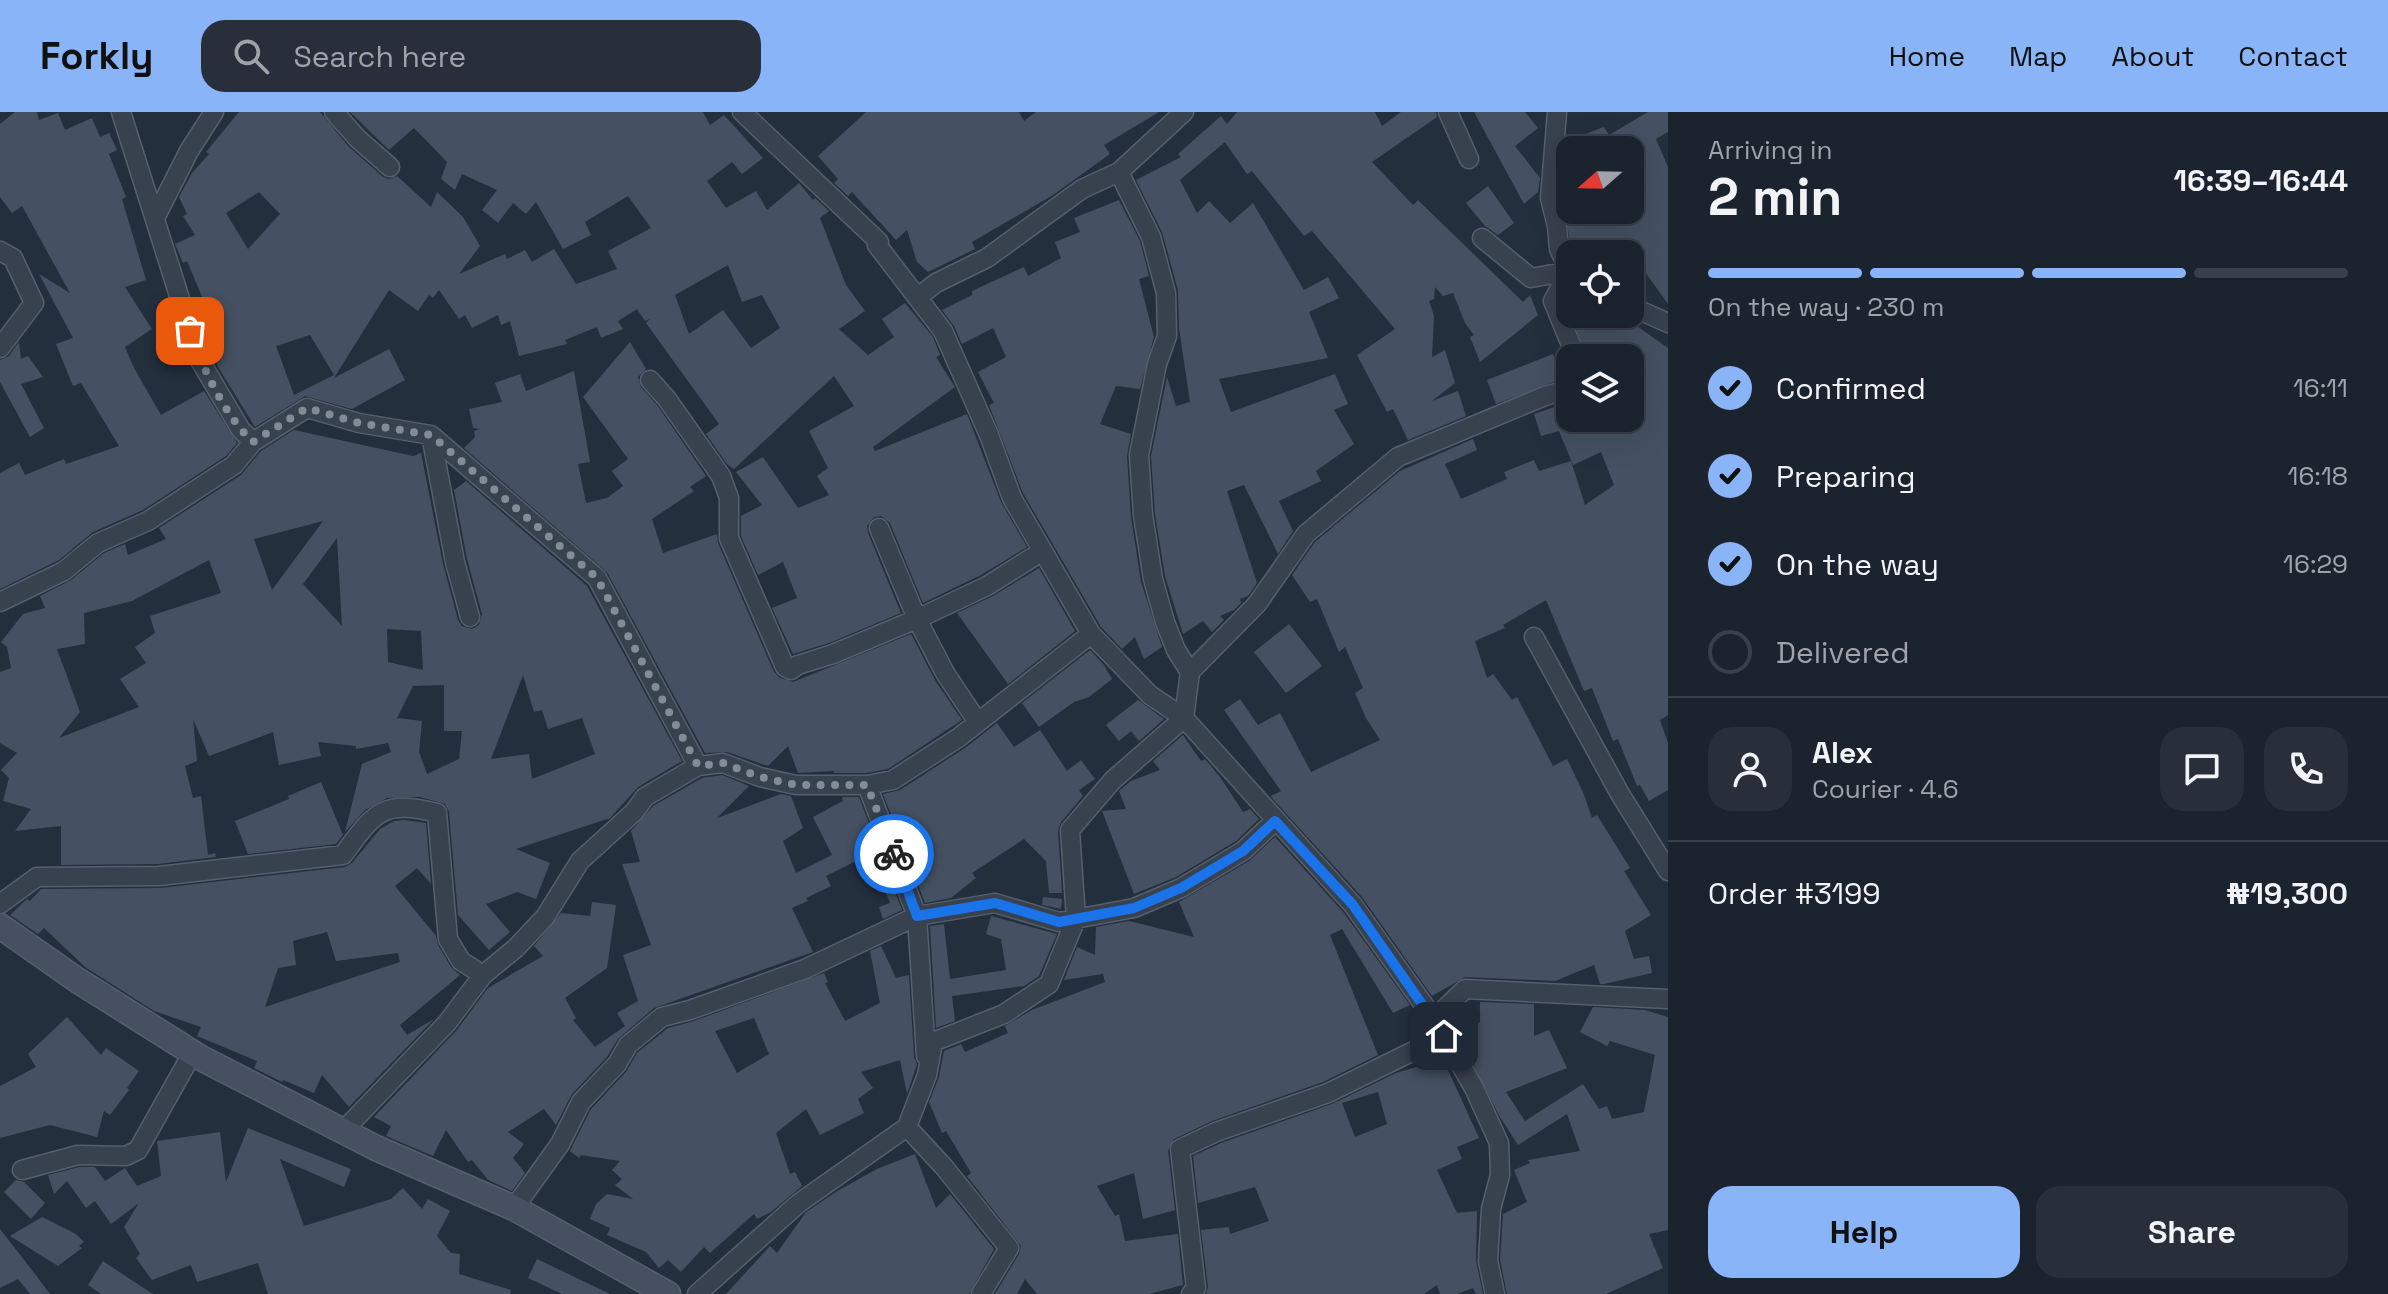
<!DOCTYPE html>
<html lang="en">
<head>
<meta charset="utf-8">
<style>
	body { margin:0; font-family:"Space Grotesk",sans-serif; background:#282f3a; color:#f1f3f6; height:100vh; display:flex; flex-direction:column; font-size:30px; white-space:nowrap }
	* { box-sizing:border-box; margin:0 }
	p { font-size:26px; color:#a0a4aa }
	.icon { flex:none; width:44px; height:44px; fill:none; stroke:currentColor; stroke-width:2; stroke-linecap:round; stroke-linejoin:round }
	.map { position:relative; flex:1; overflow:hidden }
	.drawer { display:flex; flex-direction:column; background:#1b232e; width:720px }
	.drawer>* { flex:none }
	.needle { width:52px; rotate:250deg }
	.tools { position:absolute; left:1556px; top:24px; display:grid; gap:16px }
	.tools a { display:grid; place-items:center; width:88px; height:88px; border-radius:16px; background:#1b232e; box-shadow:0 8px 32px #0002,0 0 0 2px #39404a; font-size:40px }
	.pin { position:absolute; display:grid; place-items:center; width:68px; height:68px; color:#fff; margin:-34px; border-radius:16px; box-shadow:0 4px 12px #0006 }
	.courier { position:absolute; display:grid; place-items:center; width:80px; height:80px; margin:-40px; border:6px solid #1a73e8; border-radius:50%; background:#fff; color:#222; box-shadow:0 2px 10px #0007 }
	.headline em { font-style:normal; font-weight:600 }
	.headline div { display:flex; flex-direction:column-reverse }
	.headline { display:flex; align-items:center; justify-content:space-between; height:136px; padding:0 40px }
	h1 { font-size:52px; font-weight:600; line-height:60px }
	.bar { display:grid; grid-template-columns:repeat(4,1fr); gap:12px 8px; align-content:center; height:96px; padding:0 40px }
	.bar i { height:10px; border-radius:6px; background:#39404a }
	.bar .on { background:#8ab4f8 }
	.bar p { grid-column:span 4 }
	.line { display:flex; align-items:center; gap:20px; padding:0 40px; border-top:2px solid #39404a }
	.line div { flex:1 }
	.round { display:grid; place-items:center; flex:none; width:84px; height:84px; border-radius:24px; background:#282f3a }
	ol { padding:0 40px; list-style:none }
	li { display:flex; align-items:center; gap:24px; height:88px }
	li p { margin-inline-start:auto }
	li .icon { padding:8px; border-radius:50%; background:#8ab4f8; color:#111; stroke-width:4 }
	li:last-child { color:#a0a4aa }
	li i { width:44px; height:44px; border:4px solid #39404a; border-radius:50% }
	.action { display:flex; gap:16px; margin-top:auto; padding:16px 40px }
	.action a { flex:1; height:92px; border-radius:24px; background:#8ab4f8; color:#111; font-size:32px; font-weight:600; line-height:92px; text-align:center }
	.action a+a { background:#282f3a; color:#f1f3f6 }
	header { display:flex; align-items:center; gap:48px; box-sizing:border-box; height:112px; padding:0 40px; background:#8ab4f8; color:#111 }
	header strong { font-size:38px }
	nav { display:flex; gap:44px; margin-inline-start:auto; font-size:28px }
	.search { width:560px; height:72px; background:#282f3a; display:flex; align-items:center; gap:20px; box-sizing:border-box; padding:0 28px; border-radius:24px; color:#a0a4aa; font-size:30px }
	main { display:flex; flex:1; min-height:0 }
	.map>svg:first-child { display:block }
	.building { fill:#455162; fill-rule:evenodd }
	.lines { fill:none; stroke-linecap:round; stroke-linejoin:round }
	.street-casing { stroke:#565f6c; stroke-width:21 }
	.secondary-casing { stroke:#565f6c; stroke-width:27 }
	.street { stroke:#38414e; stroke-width:18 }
	.secondary { stroke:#465061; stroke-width:24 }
	.done { stroke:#828b98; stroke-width:8; stroke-dasharray:0 14.4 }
	.route { stroke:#1a73e8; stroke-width:10 }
</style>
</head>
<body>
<header>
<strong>Forkly</strong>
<div class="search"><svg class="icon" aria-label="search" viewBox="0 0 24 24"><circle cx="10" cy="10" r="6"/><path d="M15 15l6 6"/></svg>Search here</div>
<nav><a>Home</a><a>Map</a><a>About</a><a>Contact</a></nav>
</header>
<main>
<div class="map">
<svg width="1668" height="1182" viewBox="0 0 1668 1182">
	<rect width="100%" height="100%" fill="#242f3e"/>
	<path class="building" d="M15 0H37L39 8 58 1 65 18 92 6 100 25 109 21 117 38 109 42 126 85 122 87 146 168 125 175 152 217 125 235 134 256 161 303 204 279 237 331 226 344 143 398 93 420 59 448 0 477V361L19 351 25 363 64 347 66 352 119 334 81 271 73 274 56 232 73 226 39 162 70 181 22 94 12 101 0 85V12Z
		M239 0H320L349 35 382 64 388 67 397 64 431 95 437 80 463 105 480 134 459 162 505 142 507 147 525 138 532 150 554 137 576 172 617 157 608 139 651 116 628 84 585 110 591 123 563 137 536 90 526 102 513 91 498 111 482 98 497 78 462 62 455 78 441 67 447 50 414 16 389 38 350 0H703L710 13 724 3 763 46 742 62 732 50 707 69 726 96 756 79 767 98 799 71 813 88 815 86 829 99 820 106 846 173 865 199 839 217 868 243 894 225 882 207 905 191 933 225 940 243 936 245 955 275 873 335 875 339 967 302 1001 390 1027 435 981 463 923 491 890 411 881 404 874 405 867 414 868 421 901 501 829 531 793 542 772 496 797 486 783 450 758 463 741 424V404L762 393 736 360 763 345 798 396 829 383 817 364 828 356 809 319 854 294 834 264 734 357 727 352 706 322 719 312 646 211 650 207 645 209 637 197 618 209 623 217 601 226 597 215 565 228 567 232 519 244 510 209 501 213 498 203 472 216 465 203 459 207 439 178 433 186 429 183 418 199 389 178 334 266 389 237 405 268 352 297 305 284 255 315 218 255 211 235 208 236 198 203 208 199 187 149 183 151 175 132 195 123 183 104 187 102 179 85 192 61 209 42 206 40ZM259 80 280 102 248 137 226 101ZM728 153 742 190 762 183 780 216 751 236 723 198 689 222 675 183ZM310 223 334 263 294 283 276 234Z
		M866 0H1019L1024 9 1036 0H1159L1104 33 1110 42 1053 83 972 130 975 137 928 160 917 150 907 118 896 128 852 80 848 84 834 71 838 67 818 44Z
		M1237 0H1375L1382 14 1401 0H1436L1437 5 1372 50 1413 93 1418 88 1523 190 1530 183 1538 203 1480 250 1470 225 1474 223 1465 211 1453 181 1443 184 1435 175 1434 187 1429 189 1434 204 1432 245 1445 238 1455 271 1432 289 1458 279 1466 304 1408 328 1393 297 1387 300 1357 243 1395 217 1312 119 1304 124 1252 59 1247 62 1225 30 1180 68 1197 101 1209 89 1230 111 1253 91 1304 178 1328 165 1339 186 1309 200 1328 246 1219 267 1231 300 1335 262 1348 292 1334 298 1354 332 1316 359 1321 369 1279 389 1293 419 1278 442 1244 373 1227 379 1257 471 1248 484 1240 487 1241 491 1234 498 1220 504 1224 508 1212 520 1203 509 1183 522 1165 464 1155 402 1151 344 1167 265 1176 294 1190 290 1179 216 1178 178 1162 120 1136 68 1181 45 1178 42 1221 4 1227 12Z
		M1474 0H1525L1538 16 1515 34 1540 66 1538 80 1524 92Z
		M1648 0H1668V20L1656 27 1668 55V192L1645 160 1630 182V142H1575L1571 134 1562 85 1564 62 1570 60V98H1630V38H1566L1567 29 1604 15 1609 23Z
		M1488 74 1514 111 1498 123 1485 114 1466 91Z
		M1119 88 1140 129 1149 164 1139 167 1154 225 1140 277 1116 274 1100 312 1131 322 1127 344 1131 405 1141 470 1162 535 1144 547 1135 525 1122 537 1101 515 1023 381 989 293 994 291 978 260 1006 245 993 216 962 232 954 214 942 198 972 183V179L1024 155 1028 164 1061 146 1055 130 1080 120 1074 106Z
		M1571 202H1620L1668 236V603L1660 608 1668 631V678L1649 689 1640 673 1637 674 1618 627 1613 629 1592 576 1584 579 1546 488 1503 513 1505 516 1475 529 1487 566 1493 562 1512 588 1517 585 1553 654 1567 647 1583 680 1592 706 1597 703 1630 756 1624 759 1651 803 1625 819 1634 847 1649 844 1652 861 1604 872H1600L1594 853 1555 869 1465 865 1432 884 1362 785 1272 686 1271 684 1281 679 1224 598 1240 587 1258 613 1280 601 1311 660 1380 628 1366 606 1355 581 1363 576 1345 535 1339 540 1317 487 1310 490 1292 463 1315 430 1400 359 1473 327 1477 338 1445 352 1461 387 1507 367 1504 360 1534 348 1539 359 1571 349 1585 393 1614 373 1601 340 1573 353 1559 319 1541 324 1534 302 1566 291 1570 306H1630V246H1594L1583 239Z
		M19 230 21 247 28 244 43 265 21 272 44 316 30 325 0 270V248L9 244Z
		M630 230 646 257 638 265 641 275 658 294 706 364 690 375 694 379 652 407 663 441 717 422 718 431 774 560 780 566 793 570 911 522 935 568 962 608 888 657 866 661H834V659L798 661 788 634 768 654 727 640 705 641 607 460 464 336 475 325 474 319 480 317 473 316 469 297 502 290 495 271 520 262 526 279 574 259 590 350 578 352 586 391 607 386 623 374 612 359 628 347 583 285Z
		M1553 242 1562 267 1496 292 1487 268Z
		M294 318 413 344 421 341 443 452 458 508 462 514 472 517 479 513 482 502 467 447 454 378 466 369 587 474 682 649 638 675 610 706 516 737 550 751 536 787 517 780 486 792 510 820 489 838 458 803 449 700 445 692 420 685 387 686 365 698 345 720 362 652 391 640 388 631 356 637V634L318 630 321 644 279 653 273 620 209 644 193 607 197 649 185 654 193 686 201 684 208 743 215 741 216 745 158 752 61 753V714L15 719 31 697 3 689 9 666 1 658 17 641 0 631V560L11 556 7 535 1 530 23 502 45 496 40 484 71 468 104 441 125 432 128 443 166 427 159 416 241 363 261 339ZM323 409 272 478 254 427ZM337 426 342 514 303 472ZM209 448 221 481 150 504 155 521 135 535 146 551 120 567 139 595 59 626 80 600 57 537 85 532 84 501 132 489ZM387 517 421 519 423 558 388 550ZM523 563 534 600 542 598 548 617 582 606 595 642 532 667 529 642 491 647ZM444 573V619H462L459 647 427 662 419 640 422 609 397 606 413 574Z
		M1039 456 1075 519 1008 572 957 501 993 484Z
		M1289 512 1322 554 1286 581 1254 540Z
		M1090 538 1104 553 1112 567 1089 585 1074 590 1039 615 1022 591Z
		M1138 588 1164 607 1139 629 1131 619 1119 629 1106 613Z
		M997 611 1014 635 1040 618 1067 659 1081 648 1095 667 1079 678 1083 684 1061 710 1058 718 1062 781H1049L1046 749 1024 727 972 761 976 766 951 786 925 791 883 682 900 678 965 636Z
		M1183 623 1201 649 1205 647 1220 665 1243 700 1250 697 1259 707 1236 729 1176 765 1134 782 1102 699 1126 697 1119 679 1131 669 1160 658 1153 649Z
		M722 663 749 674 717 706 781 682 791 684 803 716 783 729 796 761 832 743 813 705 843 689 842 685H859L902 798 883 807 879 795 890 791 875 754 869 757 864 745 826 764 831 774 806 786 808 789 792 796 813 840 654 896 618 927 607 945 572 982 556 1013 544 997 508 1020 524 1032 513 1046 525 1061 512 1079 488 1068 472 1048 468 1050 446 1018 433 1044 386 1024 391 1014 374 1005 456 919 488 876 543 844 534 834 561 801 590 804 592 790 616 793 607 856 565 886 576 906 573 908 595 935 625 914 617 901 638 889 623 843 651 833 622 752 640 750 631 719 653 694 702 666Z
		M321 670 343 723 336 732 248 742 235 709 289 687 288 684Z
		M404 708 426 711 431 772 417 756 395 774 436 824 438 833 451 855 460 863 400 913 407 923 434 907 349 995 322 963 314 981 283 968 282 970 254 956 257 949 197 924 201 915 154 899 85 855 44 816 38 822 10 803 27 787 30 789 41 777 160 776 345 755 352 751 380 717 394 709ZM327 820 336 849 398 841 400 850 265 895 278 856 296 853 293 829Z
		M1275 725 1344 801 1410 893 1393 901 1342 817 1330 823 1378 943 1323 970 1212 1009 1174 1027 1168 1038 1175 1098 1143 1107 1134 1061 1097 1074 1115 1104 1119 1102 1125 1129 1178 1122 1183 1173 1149 1182H1037L1025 1167 1017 1182H995L1019 1142 1021 1134 967 1064 971 1061 946 1019 942 1021 929 990 939 965 944 939 961 932 965 940 1008 921 1005 914 1032 898 1105 870 1103 862 1064 868 1077 835 1095 843 1096 815 1129 809 1194 825 1179 790 1249 749Z
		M1043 785 1062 787 1061 797 1042 793Z
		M991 804 1057 822 1039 864 1024 874 952 884 955 909 936 916 930 814 944 812 950 867 1006 858 1001 827 986 822Z
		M881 834 896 866 909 863 914 945 917 952 907 982 900 948 861 960 873 976 858 987 864 1001 820 1023 806 997 776 1021 790 1062 795 1060 802 1074 771 1100 757 1107 754 1102 710 1141 704 1135 681 1160 668 1148 659 1156 646 1140 607 1123 610 1116 590 1107 596 1092 607 1082 633 1087 615 1073 622 1067 612 1058 620 1049 581 1043 579 1046 570 1039 591 997 626 960 637 941 668 916 694 909 824 861 828 870 825 871 845 909 880 891 870 839ZM754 906 769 942 737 961 715 919Z
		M1480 890 1534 892V924L1549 918 1567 956 1506 980 1525 1009 1583 972 1599 997 1607 994 1612 1007 1644 1000 1655 943 1610 929 1607 934 1580 920 1593 895 1645 898 1668 905V1118L1649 1122 1663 1156 1606 1182H1507L1500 1148 1503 1102 1527 1090 1514 1058 1530 1051 1528 1048 1580 1039 1567 1002 1518 1033 1500 1005 1463 934 1465 933 1459 920 1480 910Z
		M67 905 101 943 106 936 139 959 127 976 129 978 110 1003 104 999 97 1025 50 1013 0 1026V974L36 955 28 942Z
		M1443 947 1479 1026 1457 1035 1462 1047 1437 1058 1457 1101 1477 1099 1476 1149 1483 1182H1476L1473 1176 1457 1182H1440L1437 1173 1424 1182H1206L1208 1175 1201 1118 1229 1115 1230 1122 1269 1109 1255 1075 1198 1091 1193 1044 1221 1031 1332 992 1396 961ZM1378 980 1387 1012 1355 1025 1342 991Z
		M248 1016 351 1057 344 1075 280 1047 304 1114 391 1087 403 1076 422 1097 428 1087 450 1099 437 1124 451 1141 460 1142 459 1162 511 1178 510 1182H268L258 1151 197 1170 191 1153 152 1168 136 1146 140 1142 124 1115 139 1091 111 1112 95 1089 86 1096 67 1069 54 1082 48 1063 79 1055H95L105 1069 125 1056 137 1074 161 1064 157 1029 220 1020 226 1070Z
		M915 1042 936 1096 950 1082 994 1137 969 1182H726L770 1134 777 1141 806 1100 839 1078 877 1057Z
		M16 1068 24 1070 45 1091 31 1107 4 1080Z
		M42 1105 76 1122 84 1130 79 1134 82 1136 58 1154 10 1124Z
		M0 1117 35 1162 50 1182H30L18 1167 0 1176Z
		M537 1147 610 1182H562L528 1166Z
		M103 1149 127 1165 153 1182H101L88 1173Z"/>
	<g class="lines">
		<g class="street-casing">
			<path id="street" d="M334 0 358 27 390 55
				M742 0 879 130 877 133 943 219 989 323 1012 386 1091 522 1150 583 1184 606 1353 793 1434 907 1474 976 1499 1031 1500 1063 1491 1097 1488 1149 1495 1182
				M1448 0 1469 47
				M1557 0 1550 86 1557 114 1559 137 1570 160
				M155 106 189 39 214 0
				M1482 126 1531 166 1569 159 1553 189 1571 233 1572 246
				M0 139 13 146 34 191 0 236
				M918 185 936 171 987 146 1082 77 1119 60 1184 0
				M1630 194 1668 211
				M650 268 667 287 721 364 729 386V426L785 555 791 558 798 553 833 542 917 507 987 474 1041 440
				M253 330 307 296 359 311 431 323
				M879 416 917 507 945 561 977 609
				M0 490 64 459 98 431 148 409 234 353 253 330 241 318 199 247 121 0
				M470 505 455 450 431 323 597 466 698 654
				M1534 525 1620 682 1668 759
				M1190 560 1257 492 1306 422 1398 345 1545 284 1570 277
				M867 673 917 804 926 944
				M0 792 37 765 159 764 343 743C374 701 382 687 437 701L448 827 461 849 483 863
				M1434 907 1465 877 1668 887
				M344 1018 447 911 483 863 516 836 545 805 580 749 634 700 645 685 698 654 723 651 760 665 796 673H867L893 668 958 626 1091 522
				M22 1058 78 1043 126 1044 138 1038 193 940
				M514 1096 560 1032 581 990 617 952 628 933 662 905 690 898 805 857 917 804 995 791 1059 810 1134 796 1181 776 1243 739 1275 709
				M697 1182 799 1091 907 1015
				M981 1182 1009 1136 944 1055 907 1015 927 963 933 930 1004 902 1049 872 1076 807 1070 718 1113 668 1184 606 1190 560 1176 538 1165 510 1153 467 1143 403 1139 343 1157 252 1167 224 1166 181 1151 125 1119 60
				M1191 1182 1196 1176 1180 1037 1216 1020 1328 981 1444 924"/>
		</g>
		<g class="secondary-casing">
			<path id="secondary" d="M0 814 77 868 201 946 376 1036 514 1096 668 1182"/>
		</g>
		<use href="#street" class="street"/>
		<use href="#secondary" class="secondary"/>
	</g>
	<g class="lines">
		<path class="done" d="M190 219C202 255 225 304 253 330L307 296 359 311 431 323 597 466 698 654 723 651 760 665 796 673H867L894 742"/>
		<path class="route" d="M894 742 917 804 995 791 1059 810 1134 796 1181 776 1243 739 1275 709 1353 793 1444 924"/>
	</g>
</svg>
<div class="tools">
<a><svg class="needle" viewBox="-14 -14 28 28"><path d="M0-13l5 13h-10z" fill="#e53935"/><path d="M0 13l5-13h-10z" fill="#a0a4aa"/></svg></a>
<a><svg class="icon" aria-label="locate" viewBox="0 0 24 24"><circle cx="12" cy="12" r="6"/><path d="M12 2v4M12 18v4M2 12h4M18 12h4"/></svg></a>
<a><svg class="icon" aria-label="layers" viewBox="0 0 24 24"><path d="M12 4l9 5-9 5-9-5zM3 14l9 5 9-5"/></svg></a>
</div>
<div class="pin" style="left:190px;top:219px;background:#ea580c"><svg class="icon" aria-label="bag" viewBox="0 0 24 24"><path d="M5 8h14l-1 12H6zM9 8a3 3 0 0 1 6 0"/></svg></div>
<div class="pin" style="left:1444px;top:924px;background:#1f2937"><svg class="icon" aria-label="home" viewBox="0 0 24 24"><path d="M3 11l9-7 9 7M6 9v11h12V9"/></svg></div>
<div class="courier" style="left:894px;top:742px"><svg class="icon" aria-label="bike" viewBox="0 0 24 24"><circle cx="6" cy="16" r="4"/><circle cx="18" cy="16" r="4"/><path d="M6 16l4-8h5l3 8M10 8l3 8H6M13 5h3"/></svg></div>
</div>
<section class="drawer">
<div class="headline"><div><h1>2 min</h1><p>Arriving in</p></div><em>16:39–16:44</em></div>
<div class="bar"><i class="on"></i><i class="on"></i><i class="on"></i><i></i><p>On the way · 230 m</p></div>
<ol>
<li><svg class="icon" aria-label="check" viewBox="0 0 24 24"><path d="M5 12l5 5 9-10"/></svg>Confirmed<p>16:11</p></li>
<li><svg class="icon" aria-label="check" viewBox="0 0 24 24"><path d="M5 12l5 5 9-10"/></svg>Preparing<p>16:18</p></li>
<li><svg class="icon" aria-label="check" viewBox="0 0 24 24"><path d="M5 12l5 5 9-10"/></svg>On the way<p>16:29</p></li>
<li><i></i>Delivered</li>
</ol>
<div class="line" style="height:144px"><a class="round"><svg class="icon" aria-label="person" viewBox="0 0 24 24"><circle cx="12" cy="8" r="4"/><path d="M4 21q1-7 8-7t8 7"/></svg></a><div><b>Alex</b><p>Courier · 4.6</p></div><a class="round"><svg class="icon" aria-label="chat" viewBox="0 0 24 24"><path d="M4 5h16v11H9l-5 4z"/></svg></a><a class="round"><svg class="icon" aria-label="phone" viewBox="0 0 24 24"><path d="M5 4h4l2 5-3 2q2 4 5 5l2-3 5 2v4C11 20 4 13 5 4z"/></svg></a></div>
<div class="line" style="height:104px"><div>Order #3199</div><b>₦19,300</b></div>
<div class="action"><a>Help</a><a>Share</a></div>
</section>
</main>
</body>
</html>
